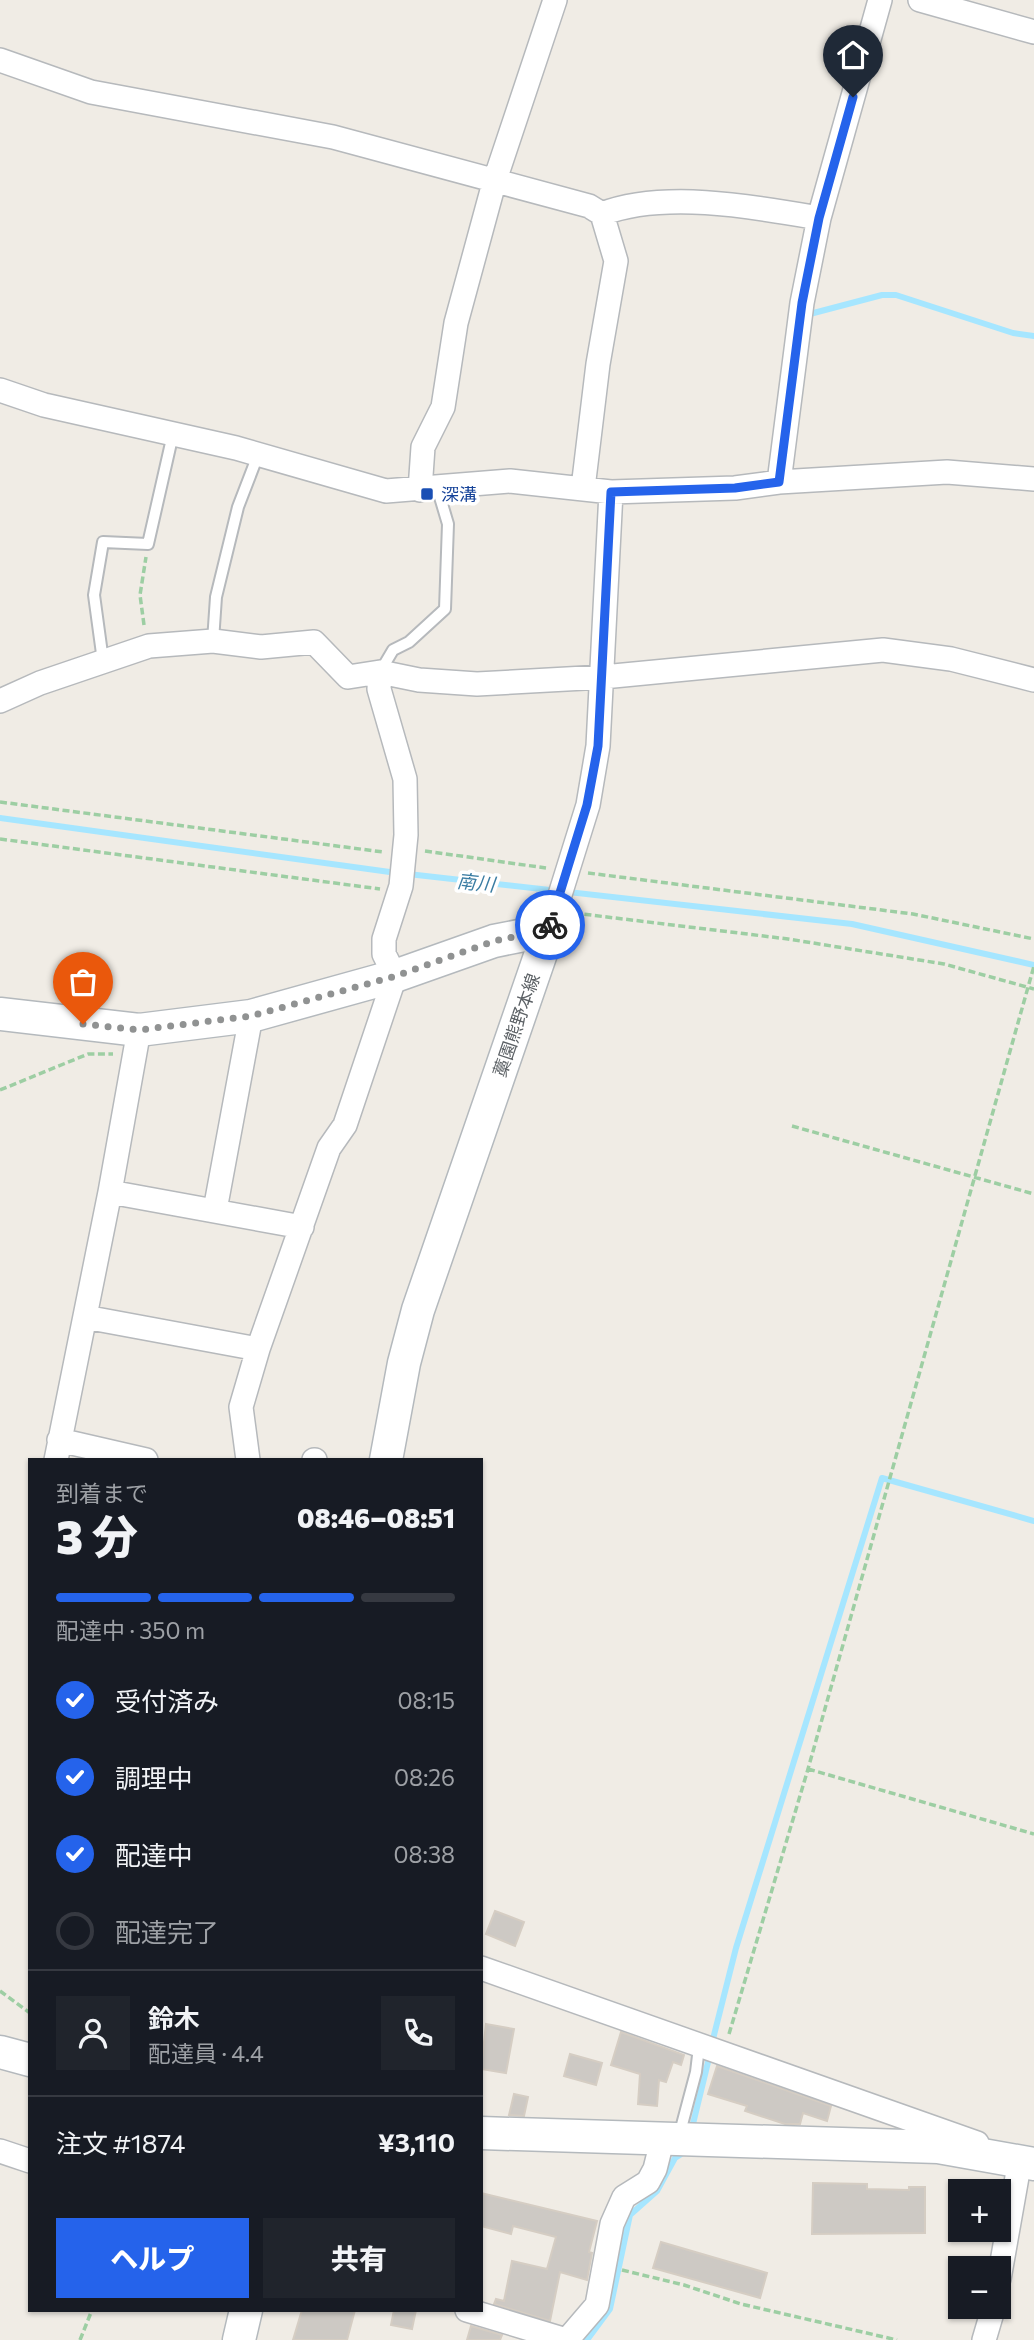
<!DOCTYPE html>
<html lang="ja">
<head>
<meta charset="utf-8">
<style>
	body { margin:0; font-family:Commissioner,"Noto Sans JP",sans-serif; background:#20242c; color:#f1f3f6; height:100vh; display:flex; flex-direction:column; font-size:26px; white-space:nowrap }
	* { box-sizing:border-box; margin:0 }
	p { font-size:23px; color:#9ea1a6 }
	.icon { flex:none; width:38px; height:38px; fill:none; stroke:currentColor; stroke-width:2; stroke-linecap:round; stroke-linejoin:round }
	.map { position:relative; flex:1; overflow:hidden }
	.panel { position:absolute; left:28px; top:1458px; width:455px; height:854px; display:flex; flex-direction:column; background:#171b24; border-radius:0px; box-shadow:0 2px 5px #0004 }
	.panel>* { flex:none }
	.tools { position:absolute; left:948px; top:2179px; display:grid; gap:14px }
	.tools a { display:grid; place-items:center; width:63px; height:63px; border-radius:0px; background:#171b24; box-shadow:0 2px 5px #0004; font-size:35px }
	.pin { position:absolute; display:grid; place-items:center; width:60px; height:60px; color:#fff; margin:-72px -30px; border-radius:50% 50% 50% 0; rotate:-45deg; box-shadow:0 0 7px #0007 }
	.pin .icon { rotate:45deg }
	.courier { position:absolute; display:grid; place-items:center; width:70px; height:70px; margin:-35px; border:5px solid #2563eb; border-radius:50%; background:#fff; color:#222; box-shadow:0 2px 9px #0007 }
	.summary em { font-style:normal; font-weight:800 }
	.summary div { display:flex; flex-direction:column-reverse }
	.summary { display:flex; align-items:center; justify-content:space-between; height:119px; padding:0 28px }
	h1 { font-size:46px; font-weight:800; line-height:52px }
	.bar { display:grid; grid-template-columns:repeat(4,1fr); gap:10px 7px; align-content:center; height:84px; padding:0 28px }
	.bar i { height:9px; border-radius:5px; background:#363941 }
	.bar .active { background:#2563eb }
	.bar p { grid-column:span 4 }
	.line { display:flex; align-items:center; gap:18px; padding:0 28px; border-top:2px solid #363941 }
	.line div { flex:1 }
	.round { display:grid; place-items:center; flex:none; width:74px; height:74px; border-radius:0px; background:#20242c }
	ol { padding:0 28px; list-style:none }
	li { display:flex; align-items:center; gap:21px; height:77px }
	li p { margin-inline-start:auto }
	li .icon { padding:7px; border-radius:50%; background:#2563eb; color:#fff; stroke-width:4 }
	li:last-child { color:#9ea1a6 }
	li i { width:38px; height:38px; border:4px solid #363941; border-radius:50% }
	.button { display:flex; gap:14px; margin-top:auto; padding:14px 28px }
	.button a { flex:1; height:80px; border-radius:0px; background:#2563eb; color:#fff; font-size:28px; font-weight:800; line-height:80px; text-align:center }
	.button a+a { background:#20242c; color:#f1f3f6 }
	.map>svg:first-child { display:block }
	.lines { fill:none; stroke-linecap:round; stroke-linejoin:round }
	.stream { stroke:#a6e6ff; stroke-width:6 }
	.building { fill:#cdc9c4; stroke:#d5cdc3; stroke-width:2 }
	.lane-casing { stroke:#b6b9bc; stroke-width:14 }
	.street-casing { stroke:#b6b9bc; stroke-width:26 }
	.secondary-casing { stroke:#b4b9bd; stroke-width:35 }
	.path { stroke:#9dcea3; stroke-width:3.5; stroke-dasharray:7 3.5; stroke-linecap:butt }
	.lane { stroke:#fff; stroke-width:10 }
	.street { stroke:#fff; stroke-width:23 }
	.secondary { stroke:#fff; stroke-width:32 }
	.done { stroke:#909292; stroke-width:7; stroke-dasharray:0 12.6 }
	.route { stroke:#2563eb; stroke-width:9 }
	.transit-dot { fill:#1a4fb4; stroke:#fff; stroke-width:2.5 }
	.labels { text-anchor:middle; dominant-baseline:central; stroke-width:7; stroke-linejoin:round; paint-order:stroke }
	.transit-label { font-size:18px; fill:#164399; stroke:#fff; text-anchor:start }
	.street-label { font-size:18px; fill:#5d6266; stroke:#fff }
	.water-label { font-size:19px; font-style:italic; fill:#3b7da3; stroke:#fff }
</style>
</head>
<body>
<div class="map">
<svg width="1034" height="2340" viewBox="0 0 1034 2340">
	<rect width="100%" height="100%" fill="#f0ece5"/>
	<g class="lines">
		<path class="stream" d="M806 315 882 295H896L1013 333 1034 336
			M0 818 397 873
			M408 874 852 924 1034 965
			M712 2043 736 1948 882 1478 1034 1521
			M691 2132 710 2054
			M587 2340 610 2309 630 2215 657 2191 675 2158 686 2151"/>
	</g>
	<path class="building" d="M495 1911 524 1922 515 1946 486 1934Z
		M486 2024 514 2029 506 2073 481 2069Z
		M621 2032 684 2055 681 2065 673 2062 666 2082 659 2080 657 2106 638 2104 640 2074 611 2065Z
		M570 2054 602 2063 596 2085 564 2076Z
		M717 2066 831 2106 827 2121 803 2113 800 2124H785L745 2111 747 2106 708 2094Z
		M514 2094 528 2097 524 2116 509 2115Z
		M813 2183 867 2184V2189L909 2190V2187H925V2233L812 2234Z
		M481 2193 597 2221 589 2252 592 2253 587 2280 560 2272 550 2321 494 2304 496 2299 504 2301 512 2261 547 2269 556 2237 513 2226 511 2234 481 2226Z
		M661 2242 767 2273 760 2298 653 2268Z
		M302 2310H355L347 2340H293Z
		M394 2310H416L412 2329 391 2325Z
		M471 2326 502 2335 500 2340H467Z"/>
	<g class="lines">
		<g class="lane-casing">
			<path id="lane" d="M213 641 216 597 238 507 258 455
				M103 661 94 595 103 542 148 544 173 434
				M380 672 393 650 409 642 445 609 448 524 437 487
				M679 2136 696 2072 699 2047"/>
		</g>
		<g class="street-casing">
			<path id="street" d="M920 0 1034 32
				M0 60 91 92 333 137 589 206 602 214 616 261 598 364 583 488
				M602 214C664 190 755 207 819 218
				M0 390 44 405 236 448 386 491 510 481 611 492 735 488 779 482 947 472 1034 479
				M779 482 802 303 819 218 880 0
				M420 490 423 447 443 407 456 323 494 183 555 0
				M0 701 40 683 149 646 213 641 261 647 314 642 348 677 380 672 419 680 477 684 603 677 883 650 951 659 1034 680
				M549 930 588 805 598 746 611 492
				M110 1192 302 1227
				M215 1210 251 1016
				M85 1317 258 1349
				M59 1440 146 1460
				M56 1460 110 1192 139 1030
				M248 1460 241 1407 258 1349 329 1148 345 1125 395 976 384 954V939L401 886 406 835 405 779 379 689 380 672
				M314 1460H315
				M481 1968 977 2143
				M0 2151 30 2161
				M999 2279 1020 2160 1009 2156
				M467 2310 566 2340
				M567 2340 597 2305 612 2224 624 2197 648 2182 655 2169 663 2137
				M984 2340 994 2306"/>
		</g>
		<g class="secondary-casing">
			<path id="secondary" d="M0 1014 139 1030 251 1016 395 976 494 941 549 930
				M386 1460 404 1363 418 1310 549 930
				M0 2052 30 2060
				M481 2133 938 2147 1034 2164
				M239 2340 246 2310"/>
		</g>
		<path class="path" d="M144 625 140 595 146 557
			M0 802 383 852
			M0 839 380 889
			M425 851 546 868
			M588 873 913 914 1034 939
			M574 913 788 939 944 964 1034 989
			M0 1090 88 1054H113
			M792 1126 1034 1194
			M808 1769 1034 1834
			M0 1991 30 2013
			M729 2034 808 1769 1034 966
			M622 2270 684 2285 741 2304 897 2340
			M80 2340 92 2310"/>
		<use href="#lane" class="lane"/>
		<use href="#street" class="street"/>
		<use href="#secondary" class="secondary"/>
	</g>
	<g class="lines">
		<path class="done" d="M83 1024 139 1030 251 1016 396 976 494 941 549 930 550 925"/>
		<path class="route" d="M550 925 587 805 598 746 611 492 735 488 779 482 802 303 819 218 853 97"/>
	</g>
	<rect class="transit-dot" x="420" y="487" width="14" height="14" rx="3.5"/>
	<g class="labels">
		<g class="transit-label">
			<text x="441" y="494">深溝</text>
		</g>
		<g class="street-label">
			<text transform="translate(516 1025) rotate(-71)">藁園熊野本線</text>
		</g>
		<g class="water-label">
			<text transform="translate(476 882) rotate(6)">南川</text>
		</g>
	</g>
</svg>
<div class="tools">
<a>+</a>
<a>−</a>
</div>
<div class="pin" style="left:83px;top:1024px;background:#ea580c"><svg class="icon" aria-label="bag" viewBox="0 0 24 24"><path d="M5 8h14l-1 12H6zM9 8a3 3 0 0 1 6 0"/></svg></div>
<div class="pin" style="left:853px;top:97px;background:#1f2937"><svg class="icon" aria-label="home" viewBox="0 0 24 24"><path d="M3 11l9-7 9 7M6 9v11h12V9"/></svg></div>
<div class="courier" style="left:550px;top:925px"><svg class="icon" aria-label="bike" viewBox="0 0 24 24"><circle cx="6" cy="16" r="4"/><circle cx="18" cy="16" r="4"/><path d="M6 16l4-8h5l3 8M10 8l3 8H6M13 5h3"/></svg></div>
<section class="panel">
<div class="summary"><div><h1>3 分</h1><p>到着まで</p></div><em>08:46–08:51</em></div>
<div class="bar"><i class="active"></i><i class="active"></i><i class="active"></i><i></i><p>配達中 · 350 m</p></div>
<ol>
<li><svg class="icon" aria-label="check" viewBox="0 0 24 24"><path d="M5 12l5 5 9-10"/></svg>受付済み<p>08:15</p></li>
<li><svg class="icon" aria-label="check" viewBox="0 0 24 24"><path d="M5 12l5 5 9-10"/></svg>調理中<p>08:26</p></li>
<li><svg class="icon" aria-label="check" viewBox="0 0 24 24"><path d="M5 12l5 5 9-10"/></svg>配達中<p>08:38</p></li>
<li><i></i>配達完了</li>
</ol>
<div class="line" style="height:126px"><a class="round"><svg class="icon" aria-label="person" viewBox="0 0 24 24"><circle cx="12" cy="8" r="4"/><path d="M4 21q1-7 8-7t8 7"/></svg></a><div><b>鈴木</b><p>配達員 · 4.4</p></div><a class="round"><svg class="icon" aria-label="phone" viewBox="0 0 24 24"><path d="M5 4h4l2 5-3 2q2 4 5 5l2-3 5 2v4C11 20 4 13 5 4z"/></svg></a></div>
<div class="line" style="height:91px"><div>注文 #1874</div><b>¥3,110</b></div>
<div class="button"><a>ヘルプ</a><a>共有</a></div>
</section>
</div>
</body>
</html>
